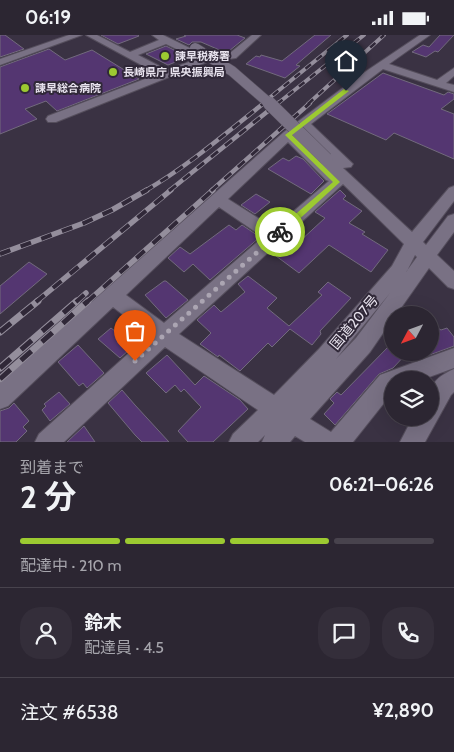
<!DOCTYPE html>
<html lang="ja">
<head>
<meta charset="utf-8">
<style>
	body { margin:0; font-family:Cabin,"Noto Sans JP",sans-serif; background:#342e3a; color:#f1f3f6; height:100vh; display:flex; flex-direction:column; font-size:19px; white-space:nowrap }
	* { box-sizing:border-box; margin:0 }
	p { font-size:16px; color:#a6a5ac }
	.icon { flex:none; width:28px; height:28px; fill:none; stroke:currentColor; stroke-width:2; stroke-linecap:round; stroke-linejoin:round }
	.map { position:relative; height:407px; overflow:hidden }
	.details { display:flex; flex-direction:column; background:#2c2632; flex:1 }
	.details>* { flex:none }
	.needle { width:32px; rotate:229deg }
	.tools { position:absolute; left:384px; top:271px; display:grid; gap:10px }
	.tools a { display:grid; place-items:center; width:55px; height:55px; border-radius:50%; background:#2c2632; box-shadow:0 5px 20px #0002,0 0 0 1px #48434d; font-size:25px }
	.pin { position:absolute; display:grid; place-items:center; width:42px; height:42px; color:#fff; margin:-51px -21px; border-radius:50% 50% 50% 0; rotate:-45deg; box-shadow:0 0 5px #0007 }
	.pin .icon { rotate:45deg }
	.courier { position:absolute; display:grid; place-items:center; width:50px; height:50px; margin:-25px; border:4px solid #9cca31; border-radius:50%; background:#fff; color:#222; box-shadow:0 1px 6px #0007 }
	.head em { font-style:normal; font-weight:700 }
	.head div { display:flex; flex-direction:column-reverse }
	.head { display:flex; align-items:center; justify-content:space-between; height:85px; padding:0 20px }
	h1 { font-size:32px; font-weight:700; line-height:38px }
	.bar { display:grid; grid-template-columns:repeat(4,1fr); gap:8px 5px; align-content:center; height:60px; padding:0 20px }
	.bar i { height:6px; border-radius:4px; background:#48434d }
	.bar .selected { background:#9cca31 }
	.bar p { grid-column:span 4 }
	.line { display:flex; align-items:center; gap:12px; padding:0 20px; border-top:1px solid #48434d }
	.line div { flex:1 }
	.round { display:grid; place-items:center; flex:none; width:52px; height:52px; border-radius:20px; background:#342e3a }
	.status { display:flex; justify-content:space-between; align-items:center; height:35px; padding:0 25px; background:#2c2632; direction:ltr }
	.status svg { height:14px; fill:currentColor }
	.map>svg:first-child { display:block }
	.building { fill:#543671; stroke:#726a7d }
	.lines { fill:none; stroke-linecap:round; stroke-linejoin:round }
	.minor-casing { stroke:#554e5c; stroke-width:2 }
	.minor { fill:#797184; fill-rule:evenodd }
	.rail-far3-casing { stroke:#948e9c; stroke-width:4 }
	.rail-far2-casing { stroke:#948e9c; stroke-width:4.5 }
	.rail-far1-casing { stroke:#948e9c; stroke-width:5.5 }
	.rail-casing { stroke:#948e9c; stroke-width:7 }
	.rail-far3 { stroke:#302838; stroke-width:2.5; stroke-dasharray:7; stroke-linecap:butt }
	.rail-far2 { stroke:#302838; stroke-width:3; stroke-dasharray:9; stroke-linecap:butt }
	.rail-far1 { stroke:#302838; stroke-width:4; stroke-dasharray:11; stroke-linecap:butt }
	.rail { stroke:#302838; stroke-width:5; stroke-dasharray:14; stroke-linecap:butt }
	.minor-bridge-far1-casing { stroke:#554e5c; stroke-width:11; stroke-linecap:butt }
	.minor-bridge-casing { stroke:#554e5c; stroke-width:14; stroke-linecap:butt }
	.minor-bridge-far1 { stroke:#797184; stroke-width:10 }
	.minor-bridge { stroke:#797184; stroke-width:13 }
	.route { fill:#9cca31 }
	.done { stroke:#aba5b2; stroke-width:5; stroke-dasharray:0 9 }
	.poi-dot { fill:#9cca31; stroke:#302838; stroke-width:2 }
	.labels { text-anchor:middle; dominant-baseline:central; stroke-width:4; stroke-linejoin:round; paint-order:stroke }
	.far-poi-label { font-size:11px; font-weight:bold; fill:#e8e3ee; stroke:#302838; text-anchor:start }
	.street-label { font-size:14px; fill:#e8e3ee; stroke:#302838 }
</style>
</head>
<body>
<div class="status"><b>06:19</b><svg viewBox="0 0 49 12"><path d="M0 12V9h3v3zM5 12V6h3v6zM10 12V3h3v9zM15 12V0h3v12zM26 1h20v11H26zM47 4h2v5h-2z"/></svg></div>
<div class="map">
<svg width="454" height="407" viewBox="0 0 454 407">
	<rect width="100%" height="100%" fill="#3a3243"/>
	<path class="building" d="M0 0H5L24 14 0 22Z
		M101 0H138L139 1 118 9Z
		M184 0H237L245 3 229 16 224 17 201 7H192L189 10 176 4 186 1Z
		M315 0H331L296 30 300 31 285 43 246 29 256 21 260 22 261 20 282 26Z
		M440 0H454L438 17 435 16 426 22 412 17 423 10 429 12Z
		M166 11 178 17 174 19 183 24 168 30 146 19Z
		M49 14 65 25 92 15 139 44 57 76 46 66 25 74 37 84 0 99V32Z
		M383 38 444 60 448 57 454 59V64L441 74 454 79V124L394 98 386 105 327 79Z
		M296 121 303 124 324 146 311 159 268 134 283 123 289 126Z
		M340 155 346 161 343 164 362 176 349 188 365 197 362 199 388 215 371 237 329 210 299 238 276 221 283 215 287 218 325 183 315 177Z
		M256 159 270 167 255 179 241 170Z
		M229 190 236 195 242 190 260 202 210 245 193 229 184 237 168 223 180 212 190 219Z
		M29 227 47 239 0 279V251Z
		M248 241 277 263 267 273 289 291 322 260 318 257 328 247 351 263 320 296 321 299 312 310 290 294 272 312 268 308 240 336 219 320 218 322 200 309 211 298 197 285 214 270 221 277 245 257 238 249Z
		M164 246H166L188 265 166 283 145 260Z
		M430 288 441 295 447 293 454 302V311L413 326 408 318H430Z
		M123 289 134 299 132 300 138 307 120 323 98 304 111 293 115 296Z
		M392 308V318H407L393 333 379 339 335 390 324 379 334 368 330 364 337 357 341 360Z
		M78 310 104 338 87 353 83 348 79 351 58 327Z
		M167 320 195 350 204 341 240 365 248 374 213 407H188L178 396 201 372 184 354 181 357 175 350 166 358 146 338Z
		M122 355 135 370 169 407H142L135 400 108 368Z
		M59 357 70 369 50 386 42 375 46 371 44 369Z
		M14 368 29 386 23 392 27 396 16 407H0V376L9 373Z
		M84 391 95 407H67Z"/>
	<g class="lines">
		<g class="minor-casing">
			<path id="minor" d="M69 0H82L0 30V24Z
				M86 0H97L130 17 159 5 152 0H163L206 21 230 18 252 0H261L236 23 207 27 56 87H48L46 84 48 81 158 39ZM166 9 197 24 167 35 138 20Z
				M420 0H430L389 29 437 45 454 33V41L446 48 454 50V57L383 34 311 89 353 129 351 132 343 133 412 197 449 153 454 151V166L423 207 426 210 448 181 454 179V197L437 220 454 236V254L448 252 429 233 396 280H392V285L370 317 310 384 331 397 380 340 454 313V333L421 345H392V358L353 407H305L295 401 290 407H262L265 400 258 407H229L233 399 258 375 165 312 64 407H35L39 399 149 300 113 272 8 371 0 374V348L284 97 356 43ZM303 95 330 121H321L320 123 296 100ZM288 107 326 145 329 146 274 193 228 164ZM343 149 404 209 392 231 319 314 274 360 179 299ZM219 172 263 202 164 288 126 260ZM415 220 417 222 406 237 407 236ZM390 258 356 303 336 324Z
				M454 334V357L451 360 425 407H400L413 382H430C430 356 427 346 454 334Z"/>
		</g>
		<use href="#minor" class="minor"/>
		<g class="rail-far3-casing">
			<path id="rail-far3" d="M262 69 347 0
				M277 69 364 0
				M308 69 384 0"/>
		</g>
		<g class="rail-far2-casing">
			<path id="rail-far2" d="M145 156C188 131 225 99 264 68
				M169 156 278 68
				M211 156 310 68"/>
		</g>
		<g class="rail-far1-casing">
			<path id="rail-far1" d="M0 219 84 188 112 175 147 155
				M36 267 171 155
				M76 267 86 258
				M87 267 213 155"/>
		</g>
		<g class="rail-casing">
			<path id="rail" d="M0 297 38 266
				M0 333 77 266
				M0 344 88 266"/>
		</g>
		<use href="#rail-far3" class="rail-far3"/>
		<use href="#rail-far2" class="rail-far2"/>
		<use href="#rail-far1" class="rail-far1"/>
		<use href="#rail" class="rail"/>
		<g class="minor-bridge-far1-casing">
			<path id="minor-bridge-far1" d="M195 13 232 36 270 69"/>
		</g>
		<g class="minor-bridge-casing">
			<path id="minor-bridge" d="M269 68 326 124"/>
		</g>
		<use href="#minor-bridge-far1" class="minor-bridge-far1"/>
		<use href="#minor-bridge" class="minor-bridge"/>
	</g>
	<path class="route" d="M344 54 349 56 292 100 340 147 283 199H277V195L333 147 285 100Z"/>
	<g class="lines">
		<path class="done" d="M135 326 280 197"/>
	</g>
	<g class="poi-dot">
		<circle cx="165" cy="21" r="5"/>
		<circle cx="113" cy="37" r="5"/>
		<circle cx="25" cy="53" r="5"/>
	</g>
	<g class="labels">
		<g class="far-poi-label">
			<text x="175" y="21">諫早税務署</text>
			<text x="123" y="37">長崎県庁 県央振興局</text>
			<text x="35" y="53">諫早総合病院</text>
		</g>
		<g class="street-label">
			<text transform="translate(354 287) rotate(-50)">国道207号</text>
		</g>
	</g>
</svg>
<div class="tools">
<a><svg class="needle" viewBox="-14 -14 28 28"><path d="M0-13l5 13h-10z" fill="#e53935"/><path d="M0 13l5-13h-10z" fill="#a6a5ac"/></svg></a>
<a><svg class="icon" aria-label="layers" viewBox="0 0 24 24"><path d="M12 4l9 5-9 5-9-5zM3 14l9 5 9-5"/></svg></a>
</div>
<div class="pin" style="left:135px;top:326px;background:#ea580c"><svg class="icon" aria-label="bag" viewBox="0 0 24 24"><path d="M5 8h14l-1 12H6zM9 8a3 3 0 0 1 6 0"/></svg></div>
<div class="pin" style="left:346px;top:56px;background:#1f2937"><svg class="icon" aria-label="home" viewBox="0 0 24 24"><path d="M3 11l9-7 9 7M6 9v11h12V9"/></svg></div>
<div class="courier" style="left:280px;top:197px"><svg class="icon" aria-label="bike" viewBox="0 0 24 24"><circle cx="6" cy="16" r="4"/><circle cx="18" cy="16" r="4"/><path d="M6 16l4-8h5l3 8M10 8l3 8H6M13 5h3"/></svg></div>
</div>
<section class="details">
<div class="head"><div><h1>2 分</h1><p>到着まで</p></div><em>06:21–06:26</em></div>
<div class="bar"><i class="selected"></i><i class="selected"></i><i class="selected"></i><i></i><p>配達中 · 210 m</p></div>
<div class="line" style="height:90px"><a class="round"><svg class="icon" aria-label="person" viewBox="0 0 24 24"><circle cx="12" cy="8" r="4"/><path d="M4 21q1-7 8-7t8 7"/></svg></a><div><b>鈴木</b><p>配達員 · 4.5</p></div><a class="round"><svg class="icon" aria-label="chat" viewBox="0 0 24 24"><path d="M4 5h16v11H9l-5 4z"/></svg></a><a class="round"><svg class="icon" aria-label="phone" viewBox="0 0 24 24"><path d="M5 4h4l2 5-3 2q2 4 5 5l2-3 5 2v4C11 20 4 13 5 4z"/></svg></a></div>
<div class="line" style="height:65px"><div>注文 #6538</div><b>¥2,890</b></div>
</section>
</body>
</html>
